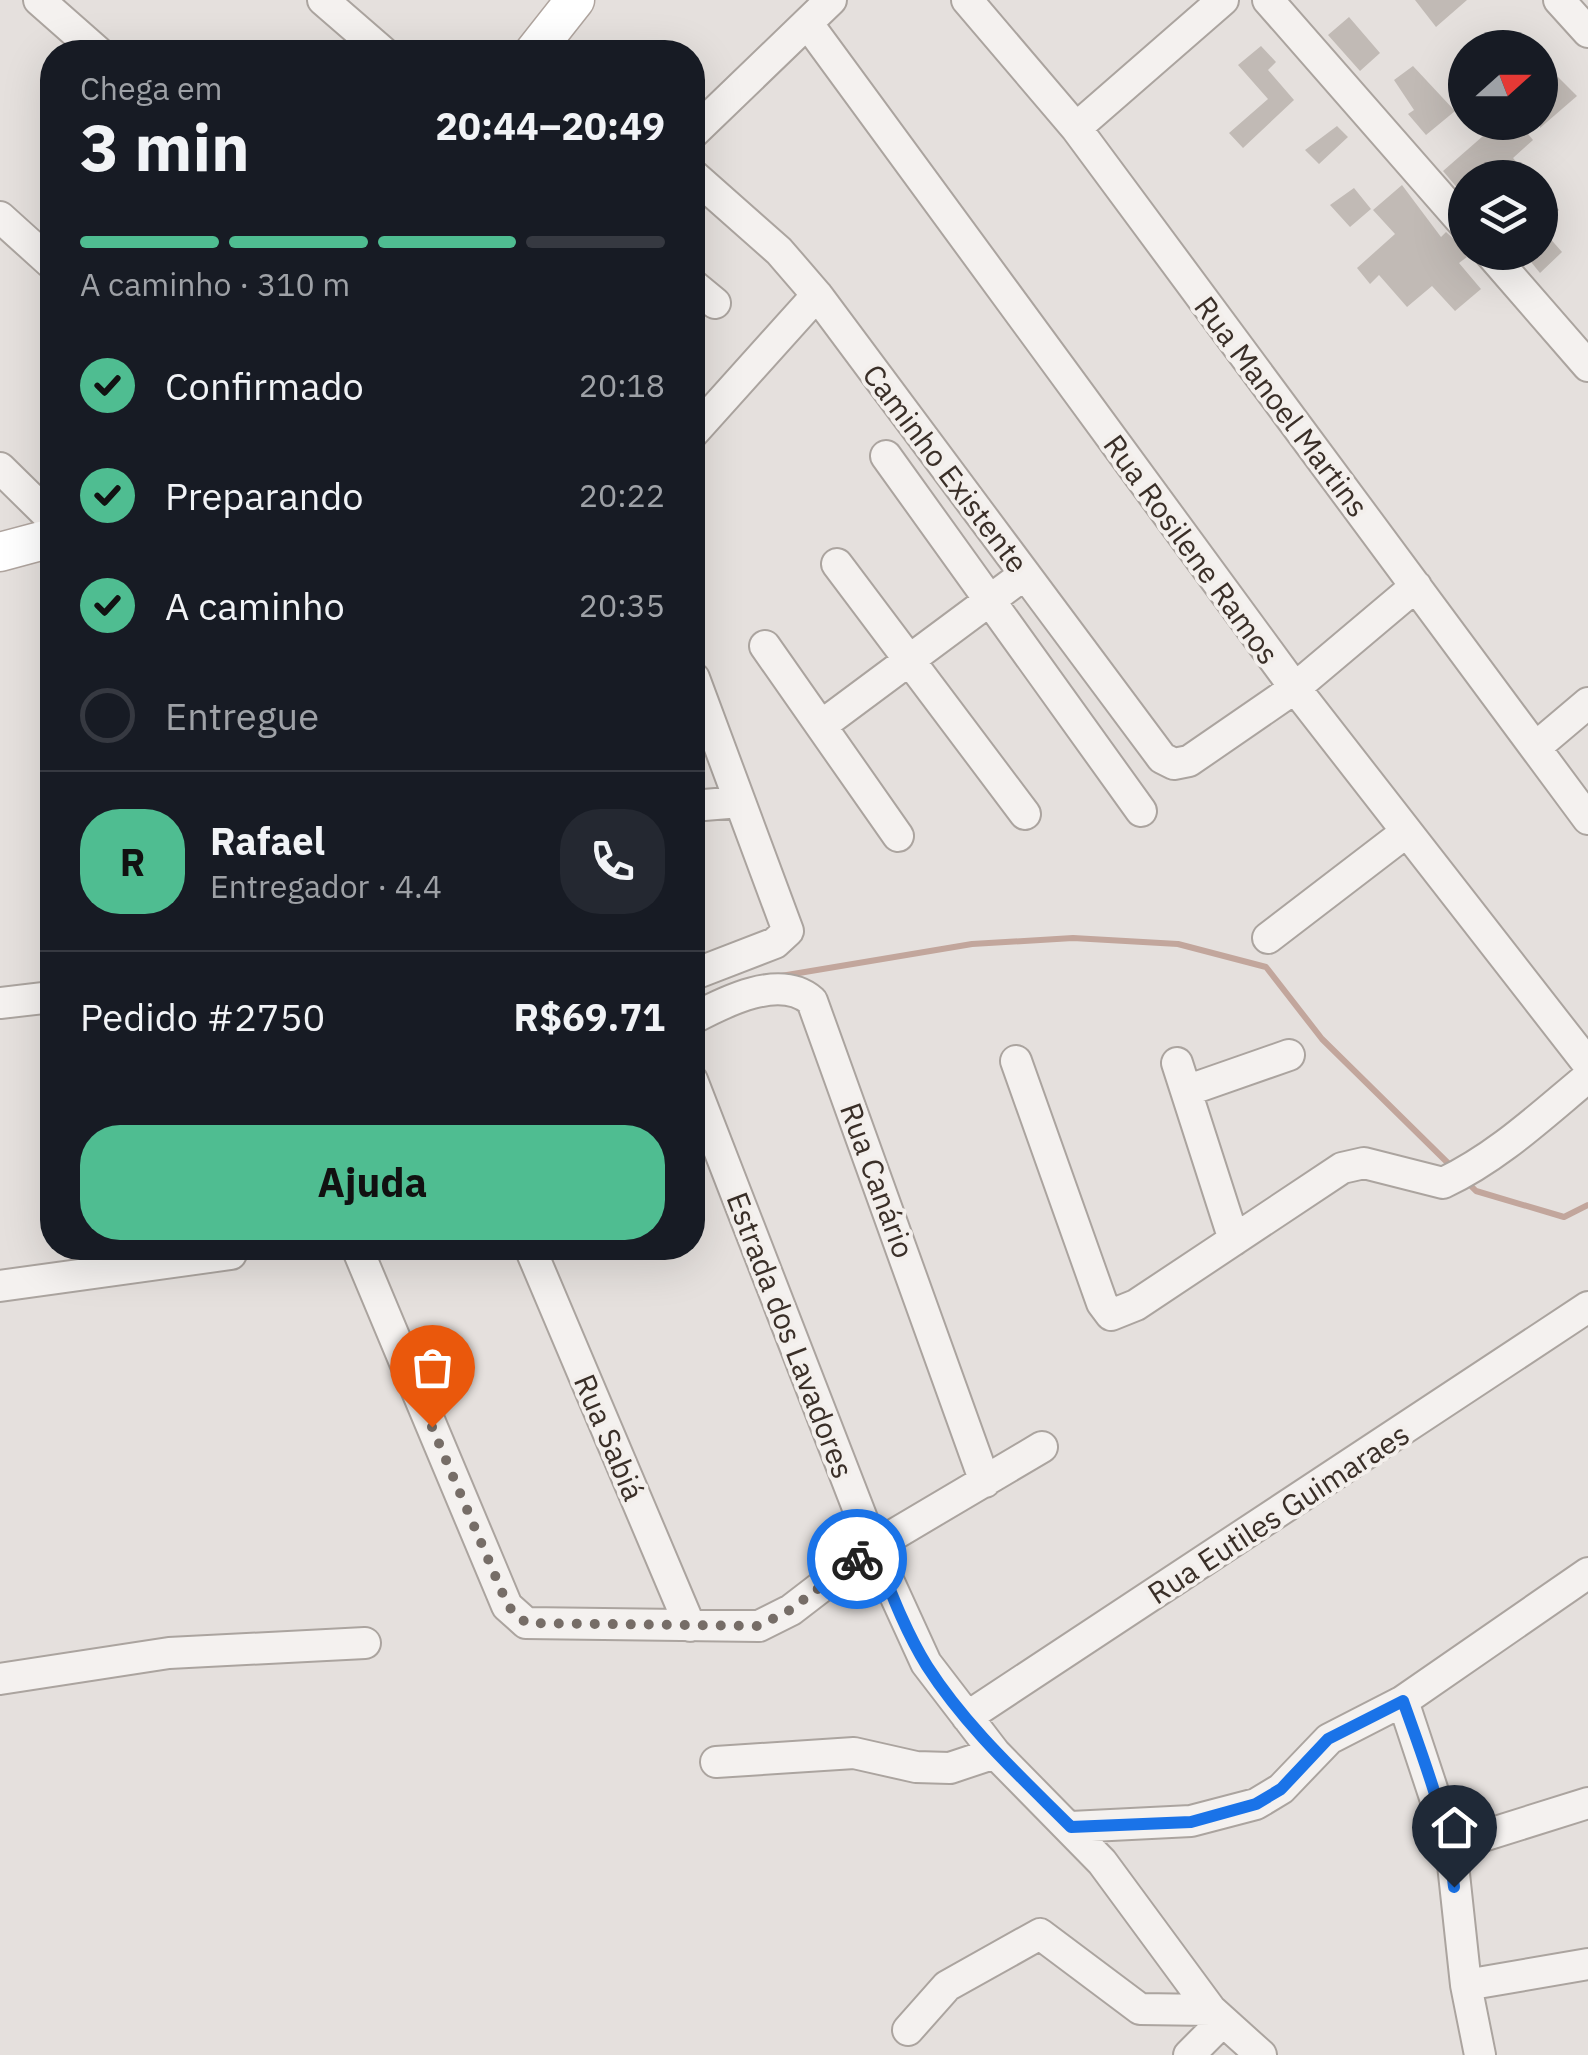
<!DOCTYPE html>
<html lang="pt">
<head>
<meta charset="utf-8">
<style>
	body { margin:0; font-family:"IBM Plex Sans",sans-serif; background:#242831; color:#f1f3f6; height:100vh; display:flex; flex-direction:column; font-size:38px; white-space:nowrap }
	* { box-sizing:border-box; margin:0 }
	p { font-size:32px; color:#9ea1a6 }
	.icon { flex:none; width:55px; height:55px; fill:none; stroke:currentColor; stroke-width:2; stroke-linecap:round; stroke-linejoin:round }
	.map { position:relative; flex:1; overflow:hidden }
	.side { position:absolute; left:40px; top:40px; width:665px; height:1220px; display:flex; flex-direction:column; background:#171b24; border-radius:40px; box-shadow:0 10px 40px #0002 }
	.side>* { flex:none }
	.needle { width:65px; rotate:69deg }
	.fabs { position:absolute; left:1448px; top:30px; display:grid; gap:20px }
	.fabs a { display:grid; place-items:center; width:110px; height:110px; border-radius:50%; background:#171b24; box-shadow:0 10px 40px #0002; font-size:50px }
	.pin { position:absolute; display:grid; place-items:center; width:85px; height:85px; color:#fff; margin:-102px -42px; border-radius:50% 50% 50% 0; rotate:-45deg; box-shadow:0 0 10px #0007 }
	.pin .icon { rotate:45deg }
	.courier { position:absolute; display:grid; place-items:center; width:100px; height:100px; margin:-50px; border:8px solid #1a73e8; border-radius:50%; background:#fff; color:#222; box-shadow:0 2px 12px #0007 }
	.head em { font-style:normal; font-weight:700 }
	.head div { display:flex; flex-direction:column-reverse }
	.head { display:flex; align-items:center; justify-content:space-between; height:170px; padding:0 40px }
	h1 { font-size:65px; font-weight:700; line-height:75px }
	.bar { display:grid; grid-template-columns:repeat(4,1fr); gap:15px 10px; align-content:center; height:120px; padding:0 40px }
	.bar i { height:12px; border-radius:8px; background:#363941 }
	.bar .current { background:#4fbd91 }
	.bar p { grid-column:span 4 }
	.line { display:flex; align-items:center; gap:25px; padding:0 40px; border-top:2px solid #363941 }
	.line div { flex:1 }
	.round { display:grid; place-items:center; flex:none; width:105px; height:105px; border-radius:40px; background:#242831 }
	ol { padding:0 40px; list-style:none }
	li { display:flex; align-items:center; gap:30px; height:110px }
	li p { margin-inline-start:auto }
	li .icon { padding:10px; border-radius:50%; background:#4fbd91; color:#111; stroke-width:4 }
	li:last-child { color:#9ea1a6 }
	li i { width:55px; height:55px; border:5px solid #363941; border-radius:50% }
	.button { display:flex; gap:20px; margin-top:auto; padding:20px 40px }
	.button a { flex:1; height:115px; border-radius:40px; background:#4fbd91; color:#111; font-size:40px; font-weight:700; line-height:115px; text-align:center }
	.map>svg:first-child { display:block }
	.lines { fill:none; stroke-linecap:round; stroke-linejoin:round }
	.stream { stroke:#c2a69c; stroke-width:6 }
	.building { fill:#c1bab5 }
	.minor-casing { stroke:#aba49f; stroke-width:34 }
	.major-casing { stroke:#afa49e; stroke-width:41 }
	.minor { stroke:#f4f1ef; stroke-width:30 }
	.major { stroke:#fff; stroke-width:38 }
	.done { stroke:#766d67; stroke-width:10; stroke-dasharray:0 18 }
	.route { stroke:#1a73e8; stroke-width:12 }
	.labels { text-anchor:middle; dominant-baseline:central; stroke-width:8; stroke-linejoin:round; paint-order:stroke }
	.street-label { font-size:30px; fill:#3a2f28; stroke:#f3efec }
</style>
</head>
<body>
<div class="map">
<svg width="1588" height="2055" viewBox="0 0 1588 2055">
	<rect width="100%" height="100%" fill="#e5e0dd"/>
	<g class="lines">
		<path class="stream" d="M781 976 972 944 1073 938 1178 944 1266 967 1322 1039 1454 1169
			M1467 1182 1476 1191 1564 1217 1588 1205"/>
	</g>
	<path class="building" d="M1415 0H1467L1436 27Z
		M1349 17 1380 53 1360 71 1328 35Z
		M1261 46 1276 62 1268 70 1294 100 1243 148 1229 133 1268 99 1238 65Z
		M1413 66 1455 111 1426 135 1408 114 1414 110 1394 80Z
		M1558 77 1577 96 1540 128V93Z
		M1499 122H1518L1533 140 1513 158 1530 178H1465V197L1443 171Z
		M1337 126 1348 137 1319 164 1305 150Z
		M1402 185 1441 237 1446 232 1455 240 1467 257 1459 263 1481 289 1455 311 1432 286 1407 307 1379 275 1370 284 1357 268 1395 234 1373 210Z
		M1354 188 1371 209 1350 227 1330 205Z
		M1540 188 1559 210 1540 227 1562 252 1540 273 1523 252H1540Z"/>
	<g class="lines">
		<g class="minor-casing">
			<path id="minor" d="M39 0 98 52
				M323 0 383 52
				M967 0 1076 128 1588 819
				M1268 0 1465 225
				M1559 0 1588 32
				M808 24 1295 688 1588 1064
				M1076 128 1223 0
				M692 134 831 0
				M692 174 779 251 817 295 1162 758 1174 764 1189 761 1295 688 1416 586
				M0 217 52 264
				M1489 252 1588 366
				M692 284 715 303
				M692 434 817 295
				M886 456 1141 811
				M0 468 52 519
				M837 564 1025 814
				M765 646 898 836
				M822 725 1025 574
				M1536 747 1588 703
				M692 806 740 802
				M1268 938 1405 833
				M692 975 775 943 788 931 694 678
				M0 1003 52 997
				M692 1019C724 1002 780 973 812 1001L985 1482
				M1016 1061 1102 1303 1111 1315 1136 1305 1342 1168 1364 1163 1443 1183C1498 1157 1542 1115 1588 1077
				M1177 1063 1234 1240
				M692 1080 873 1547 926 1663 995 1753 1102 1862 1211 2010 1261 2055
				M1186 1091 1289 1055
				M357 1248 507 1606 526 1623 759 1626 791 1610 873 1547 1042 1447
				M530 1248 690 1626
				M0 1286 231 1254
				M0 1679 169 1653 365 1643
				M1403 1701 1451 1846 1466 1985 1480 2055
				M967 1717 1588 1307
				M716 1762 854 1753 916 1767 950 1768 995 1753
				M1071 1827 1191 1821 1256 1804 1281 1789 1329 1739 1403 1701 1588 1573
				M1451 1846 1588 1803
				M1466 1985 1588 1964
				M908 2030 947 1986 1040 1934 1140 2009 1211 2010
				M1189 2055 1222 2022"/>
		</g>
		<g class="major-casing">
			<path id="major" d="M534 52 575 0
				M0 552 52 538"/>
		</g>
		<use href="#minor" class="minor"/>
		<use href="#major" class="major"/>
	</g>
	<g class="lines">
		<path class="done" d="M432 1427 508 1606 526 1623 759 1626 790 1610 857 1559"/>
		<path class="route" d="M857 1559 873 1547C889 1587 904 1629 927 1666 966 1727 1020 1776 1071 1827L1191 1822 1256 1804 1281 1789 1328 1739 1403 1701C1425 1763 1448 1821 1454 1887"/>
	</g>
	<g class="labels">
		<g class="street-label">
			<text transform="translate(1282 406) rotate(53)">Rua Manoel Martins</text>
			<text transform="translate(946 468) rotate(53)">Caminho Existente</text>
			<text transform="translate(1192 549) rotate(54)">Rua Rosilene Ramos</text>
			<text transform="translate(878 1180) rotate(70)">Rua Canário</text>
			<text transform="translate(791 1335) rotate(69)">Estrada dos Lavadores</text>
			<text transform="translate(610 1437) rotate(67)">Rua Sabiá</text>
			<text transform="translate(1278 1513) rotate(-33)">Rua Eutiles Guimaraes</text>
		</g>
	</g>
</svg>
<div class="fabs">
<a><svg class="needle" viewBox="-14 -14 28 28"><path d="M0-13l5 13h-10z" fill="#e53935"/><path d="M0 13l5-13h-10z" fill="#9ea1a6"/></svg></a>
<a><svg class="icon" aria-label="layers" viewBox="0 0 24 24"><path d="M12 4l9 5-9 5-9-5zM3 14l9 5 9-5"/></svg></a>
</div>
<div class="pin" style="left:432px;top:1427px;background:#ea580c"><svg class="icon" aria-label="bag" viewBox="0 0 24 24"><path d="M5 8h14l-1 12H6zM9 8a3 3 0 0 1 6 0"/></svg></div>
<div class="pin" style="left:1454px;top:1887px;background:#1f2937"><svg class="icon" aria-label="home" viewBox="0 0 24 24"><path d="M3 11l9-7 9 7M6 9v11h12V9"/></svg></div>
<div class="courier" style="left:857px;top:1559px"><svg class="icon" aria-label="bike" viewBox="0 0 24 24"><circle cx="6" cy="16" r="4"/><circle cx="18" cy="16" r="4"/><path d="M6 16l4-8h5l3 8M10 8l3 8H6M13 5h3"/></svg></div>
<section class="side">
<div class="head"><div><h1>3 min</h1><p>Chega em</p></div><em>20:44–20:49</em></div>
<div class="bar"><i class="current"></i><i class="current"></i><i class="current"></i><i></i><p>A caminho · 310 m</p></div>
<ol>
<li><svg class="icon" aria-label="check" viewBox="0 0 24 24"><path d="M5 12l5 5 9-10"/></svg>Confirmado<p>20:18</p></li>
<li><svg class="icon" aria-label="check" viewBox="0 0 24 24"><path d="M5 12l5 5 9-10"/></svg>Preparando<p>20:22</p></li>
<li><svg class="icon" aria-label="check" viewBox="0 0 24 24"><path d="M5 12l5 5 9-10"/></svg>A caminho<p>20:35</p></li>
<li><i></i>Entregue</li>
</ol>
<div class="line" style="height:180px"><b class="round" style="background:#4fbd91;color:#111">R</b><div><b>Rafael</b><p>Entregador · 4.4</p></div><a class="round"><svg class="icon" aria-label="phone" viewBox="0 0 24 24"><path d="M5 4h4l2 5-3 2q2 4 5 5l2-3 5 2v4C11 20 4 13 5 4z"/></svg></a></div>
<div class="line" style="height:130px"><div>Pedido #2750</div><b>R$69.71</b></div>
<div class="button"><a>Ajuda</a></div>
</section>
</div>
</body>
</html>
